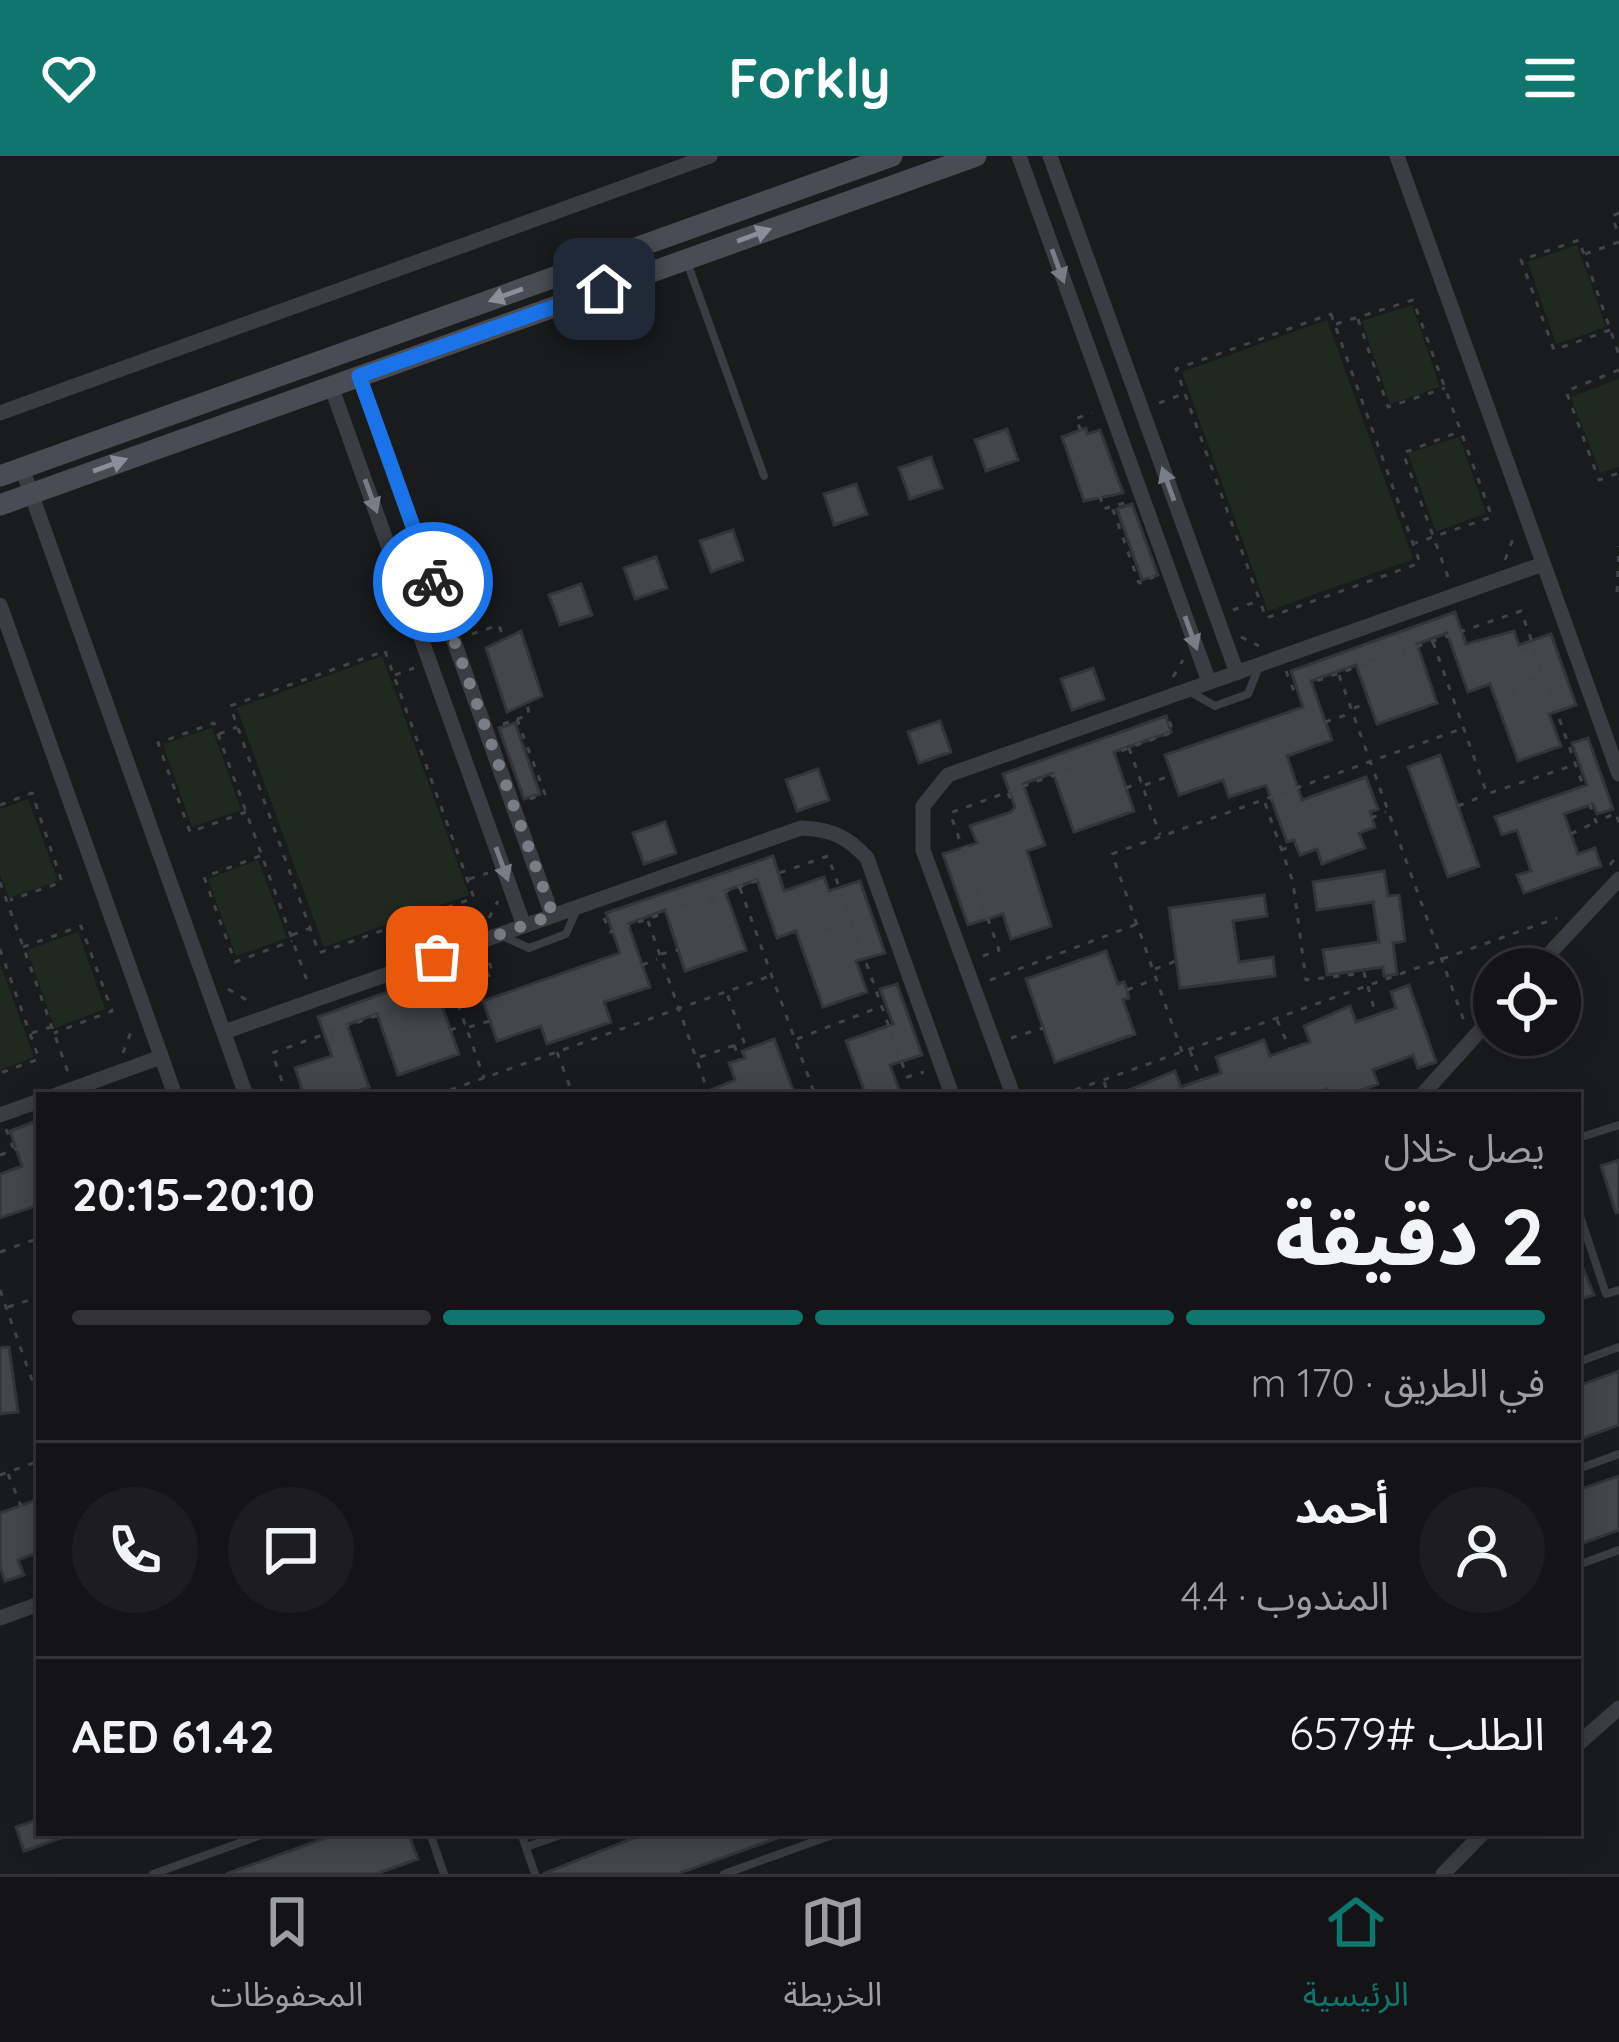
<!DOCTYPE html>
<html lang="ar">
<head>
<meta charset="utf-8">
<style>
	body { margin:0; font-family:Quicksand,"Noto Sans Arabic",sans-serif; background:#1d1d1f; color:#f1f3f6; direction:rtl; height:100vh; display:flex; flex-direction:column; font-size:45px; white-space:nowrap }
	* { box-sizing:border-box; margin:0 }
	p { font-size:39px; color:#9d9ea1 }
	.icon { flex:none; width:66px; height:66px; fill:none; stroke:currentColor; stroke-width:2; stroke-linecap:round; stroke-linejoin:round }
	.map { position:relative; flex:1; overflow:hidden; direction:ltr }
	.panel { position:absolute; left:36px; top:936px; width:1545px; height:744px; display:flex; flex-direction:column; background:#141416; border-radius:0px; box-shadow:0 6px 30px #0003,0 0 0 3px #333335; direction:rtl }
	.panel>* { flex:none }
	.controls { position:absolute; left:1473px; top:792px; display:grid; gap:24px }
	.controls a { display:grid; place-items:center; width:108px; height:108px; border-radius:50%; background:#141416; box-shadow:0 6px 30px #0003,0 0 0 3px #333335; font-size:60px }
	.pin { position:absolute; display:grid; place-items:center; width:102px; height:102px; color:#fff; margin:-51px; border-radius:24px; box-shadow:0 6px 18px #0006 }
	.courier { position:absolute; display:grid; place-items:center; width:120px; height:120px; margin:-60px; border:9px solid #1a73e8; border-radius:50%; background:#fff; color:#222; box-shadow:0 3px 15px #0007 }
	.head em { font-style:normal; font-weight:800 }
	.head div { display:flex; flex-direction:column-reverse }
	.head { display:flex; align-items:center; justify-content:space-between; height:204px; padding:0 36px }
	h1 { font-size:78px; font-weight:800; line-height:90px }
	.bar { display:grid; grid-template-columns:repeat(4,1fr); gap:18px 12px; align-content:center; height:144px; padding:0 36px }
	.bar i { height:15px; border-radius:9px; background:#333335 }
	.bar .current { background:#0f766e }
	.bar p { grid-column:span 4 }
	.line { display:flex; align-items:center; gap:30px; padding:0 36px; border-top:3px solid #333335 }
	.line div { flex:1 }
	.round { display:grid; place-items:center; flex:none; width:126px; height:126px; border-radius:63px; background:#1d1d1f }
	header { display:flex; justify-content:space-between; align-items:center; height:156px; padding:0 36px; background:#0f766e; color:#fff; font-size:54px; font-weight:800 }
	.menu { display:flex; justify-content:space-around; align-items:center; height:168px; border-top:3px solid #333335; background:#141416; font-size:33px; color:#9d9ea1 }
	.menu a { display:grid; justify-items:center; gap:6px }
	.menu .current { color:#0f766e }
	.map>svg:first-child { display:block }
	.green { fill:#202920 }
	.building { fill:#44464a; stroke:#343539; stroke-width:3 }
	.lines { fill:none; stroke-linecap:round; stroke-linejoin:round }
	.path { stroke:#414449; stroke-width:3; stroke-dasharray:6 9; stroke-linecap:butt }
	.service { stroke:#3b3d42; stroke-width:8 }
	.minor { stroke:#3b3d42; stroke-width:15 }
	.secondary { stroke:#494c52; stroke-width:21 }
	.oneway { fill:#898f98 }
	.oneway2 { fill:#797e86 }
	.done { stroke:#797e85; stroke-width:12; stroke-dasharray:0 21.6 }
	.route { stroke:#1a73e8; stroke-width:15 }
</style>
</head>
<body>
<header><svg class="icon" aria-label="menu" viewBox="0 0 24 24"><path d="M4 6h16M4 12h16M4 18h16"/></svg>Forkly<svg class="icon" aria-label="heart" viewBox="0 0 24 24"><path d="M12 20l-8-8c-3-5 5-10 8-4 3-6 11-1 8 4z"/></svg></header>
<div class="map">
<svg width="1619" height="1718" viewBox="0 0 1619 1718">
	<rect width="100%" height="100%" fill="#1a1b1d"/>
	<path class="green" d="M1577 89 1606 171 1556 188 1528 106Z
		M1412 149 1440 231 1390 248 1362 165Z
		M1327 164 1413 403 1268 455 1182 216Z
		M1619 223V311L1600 317 1571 241Z
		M1459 281 1486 357 1436 376 1408 297Z
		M382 500 469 739 324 791 237 552Z
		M212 572 241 654 192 671 163 588Z
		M28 643 58 725 9 742 0 718V653Z
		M258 704 287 782 236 800 208 723Z
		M78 776 105 853 55 872 27 794Z
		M0 808 34 901 0 914Z"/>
	<path class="building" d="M1086 272 1087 278 1100 274 1123 337 1084 345 1062 281Z
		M1007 273 1018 304 986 315 975 284Z
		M931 301 942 332 910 343 899 312Z
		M856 328 867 358 834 369 824 338Z
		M1132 348 1158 419 1142 424 1117 353Z
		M733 374 743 404 711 416 700 385Z
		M656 401 667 432 635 443 624 412Z
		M581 428 592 459 560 469 549 439Z
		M1455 456 1466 488 1514 475 1519 489 1551 478 1576 549 1549 558 1561 590 1518 605 1490 528 1468 536 1447 477 1417 488 1437 547 1377 568 1356 509 1311 525 1332 584 1287 600 1302 644 1366 621 1378 653 1370 656 1375 671 1359 677 1365 692 1322 708 1317 693 1300 699 1294 684 1287 686 1266 629 1229 641 1223 624 1179 639 1165 599 1303 551 1291 515Z
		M521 475 542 540 507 556 486 492Z
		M1093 512 1104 543 1072 554 1061 523Z
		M1166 560 1171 576 1114 596 1134 655 1074 676 1053 617 1023 628 1045 689 1027 695 1051 770 1011 783 1003 758 968 769 943 698 977 687 970 670 1011 656 1015 651 1003 618Z
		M940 565 951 596 919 607 908 576Z
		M515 567 540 638 524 643 499 572Z
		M1588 582 1613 653 1597 658 1593 648 1564 658 1578 698 1595 692 1601 710 1524 737 1517 719 1531 715 1517 674 1502 679 1495 661 1587 629 1572 587Z
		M1440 599 1479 710 1448 721 1408 611Z
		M818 613 829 644 797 655 786 624Z
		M665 666 676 697 644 708 633 677Z
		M773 700 784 735 824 721 829 735 860 725 885 797 856 805 867 836 823 851 796 775 777 782 757 724 725 735 746 794 685 815 665 754 628 768 650 831 604 846 611 866 547 888 541 870 497 885 483 845 620 797 606 757Z
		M1384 715 1388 740 1399 739 1405 785 1393 787 1397 818 1384 820 1383 811 1327 819 1323 794 1379 786 1373 746 1317 754 1313 726Z
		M1264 739 1267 760 1233 765 1239 806 1273 801 1275 820 1180 832 1169 752Z
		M1106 795 1118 828 1124 826 1127 834 1129 842 1123 844 1135 878 1055 906 1026 823Z
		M482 802 488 818 437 836 459 898 398 919 377 858 347 869 369 931 347 939H304L295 912 332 900 318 861Z
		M897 828 922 899 890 909 901 939H866L846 885 893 868 880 833Z
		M1409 829 1436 906 1418 912 1413 899 1373 914 1378 928 1348 939H1329L1327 933 1311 939H1117L1175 915 1181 931 1221 917 1216 901 1264 884 1270 900 1310 886 1304 870 1350 850 1356 866 1396 852 1391 836Z
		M774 883 795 939H699L735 924 729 907 745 902 742 895Z
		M39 964V1049L0 1062V1018L22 1010 10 975Z
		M1619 1004V1056L1616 1057 1601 1010Z
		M1578 1100 1594 1139 1578 1144Z
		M9 1191 18 1256 0 1258V1192Z
		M1619 1215V1269L1578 1284V1230Z
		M1619 1320V1374L1578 1389V1334Z
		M39 1343V1396L18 1404 24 1419 5 1425 0 1410V1357Z
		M39 1663V1677L70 1679 24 1695 16 1671Z
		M339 1677H408L418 1703 376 1718H226Z
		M646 1677H786V1679L677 1718H543Z"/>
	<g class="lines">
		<path class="path" d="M1619 57 1612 60 1619 80
			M1585 98 1619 86
			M1331 158 1420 407 1266 462 1176 213Z
			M1358 163 1388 251 1445 232
			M1336 168 1413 144 1492 361 1415 387
			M1610 174 1554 194 1521 104 1579 84C1592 122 1606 161 1619 199
			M1619 214 1566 235 1599 324 1619 317
			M1159 247 1183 238
			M1081 274 1075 263 1092 257
			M1100 340 1103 353 1110 351
			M1124 347 1112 351 1139 427 1154 421
			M1505 404 1514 380
			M1448 421 1403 297 1461 275
			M1617 436 1619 390
			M1233 454 1258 445
			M472 478 499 469 503 481
			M1241 481 1259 490
			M1433 486 1487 638 1574 609
			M1365 488 1371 506
			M385 495 474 742 319 797 230 550Z
			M1402 495 1408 508
			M1521 495 1531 491
			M1286 515 1293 533 1521 455 1596 666 1616 657 1619 667
			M395 519 414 512
			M1339 519 1464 865
			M1173 521 1183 504
			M1514 539 1510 531 1540 521
			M1354 552 1369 546
			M517 563 529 559 527 545
			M1325 566 1352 557
			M503 568 517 563 545 638 530 643
			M219 578 237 571
			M1129 592 1160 679
			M1145 629 1172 619
			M1126 632 1141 626
			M1008 637 1014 651
			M1265 647 1293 726 1306 824 1364 817 1376 859
			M0 649 32 637 62 726 10 744
			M1458 650 1485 639
			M246 656 190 676 158 587 214 567 309 830
			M1371 662 1386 656
			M1571 678 1596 666
			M963 693 977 688
			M1281 694 1296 689
			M260 700 204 721 235 806 292 785
			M1610 709 1619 697
			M771 720 778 733
			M469 723 488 717
			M0 726 69 919
			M740 732 815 939
			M710 741 716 756
			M489 762 498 745
			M604 762 610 776 828 700 907 921 924 916
			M648 765 709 939
			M292 779 310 772
			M822 784 818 776 850 765
			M23 791 81 770 112 855 54 877
			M0 793 39 903 0 917
			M661 798 678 794
			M983 800 999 794 950 657 1173 576 1168 560
			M642 809 657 803
			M1155 813 1176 805
			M990 824 1137 768
			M228 833 250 846
			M453 834 484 922
			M1127 834 1153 824
			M390 856 397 870
			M1277 864 1290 893
			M469 871 490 865
			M450 874 465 869
			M32 877 51 871
			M332 879 339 894
			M1011 882 1043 872
			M797 883 882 850
			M734 889 740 904
			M1190 895 1201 924
			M557 896 573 939
			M1182 896 1112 698 1464 572
			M123 897 132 873
			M700 901 744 886 727 837
			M1104 926 1109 939
			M286 936 301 931
			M287 939 272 897 493 818 487 800
			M436 939 773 819
			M1061 939 1557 762
			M6 973 13 992
			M23 992 28 1004
			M0 999 39 984
			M34 1084 39 1099
			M0 1096 39 1082
			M0 1134 39 1244
			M8 1151 39 1141
			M8 1318 21 1350
			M0 1319 39 1305"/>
		<path class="service" d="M687 106 764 320
			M1189 535 1215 550 1248 538 1258 513
			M500 779 529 792 566 778 577 753
			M1578 982 1619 969
			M1578 1054 1606 1138 1619 1134
			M1578 1206 1619 1191
			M1578 1313 1619 1298
			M1578 1409 1619 1394
			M430 1677 444 1718
			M521 1677 535 1718
			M526 1691 566 1677
			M153 1718 267 1677
			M724 1718 838 1677"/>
		<path class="minor" d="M1019 0 1209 526
			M1050 0 1237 517
			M1397 0 1619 618
			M359 220 552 759
			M331 230 524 770
			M0 257 710 0
			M22 312 246 939
			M0 449 175 939
			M1535 813 1619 723
			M224 876 801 672C830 673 847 680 867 702L952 939
			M56 939 161 901
			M1013 939 923 694V650L948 619 1543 408
			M1422 939 1494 859
			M0 959 39 945
			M0 1462 39 1448
			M1578 1588 1619 1552
			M1443 1718 1483 1677"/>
		<path class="secondary" d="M0 320 892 0
			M0 349 976 0"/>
	</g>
	<defs><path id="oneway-solid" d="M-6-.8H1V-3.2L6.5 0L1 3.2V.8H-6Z" transform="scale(3)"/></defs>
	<g class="oneway">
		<use href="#oneway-solid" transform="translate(754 79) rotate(-20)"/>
		<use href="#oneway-solid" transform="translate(506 139) rotate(160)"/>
		<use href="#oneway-solid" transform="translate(110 309) rotate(-20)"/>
	</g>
	<g class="oneway2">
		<use href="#oneway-solid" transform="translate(1058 110) rotate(70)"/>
		<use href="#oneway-solid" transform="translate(1168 328) rotate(-110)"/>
		<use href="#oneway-solid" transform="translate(371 340) rotate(70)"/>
		<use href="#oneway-solid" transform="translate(1191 477) rotate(70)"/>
		<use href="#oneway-solid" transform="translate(502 708) rotate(70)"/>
	</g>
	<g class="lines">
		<path class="done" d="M433 426 553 759 437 801"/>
		<path class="route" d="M433 426 359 220 604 133"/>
	</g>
</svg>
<div class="controls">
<a><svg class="icon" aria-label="locate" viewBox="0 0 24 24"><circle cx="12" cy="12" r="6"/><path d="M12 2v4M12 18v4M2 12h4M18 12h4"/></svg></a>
</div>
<div class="pin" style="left:437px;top:801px;background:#ea580c"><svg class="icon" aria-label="bag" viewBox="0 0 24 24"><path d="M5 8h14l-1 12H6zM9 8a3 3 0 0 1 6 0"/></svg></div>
<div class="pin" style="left:604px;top:133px;background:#1f2937"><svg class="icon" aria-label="home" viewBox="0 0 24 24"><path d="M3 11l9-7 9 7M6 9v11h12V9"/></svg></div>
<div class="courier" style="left:433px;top:426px"><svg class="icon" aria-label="bike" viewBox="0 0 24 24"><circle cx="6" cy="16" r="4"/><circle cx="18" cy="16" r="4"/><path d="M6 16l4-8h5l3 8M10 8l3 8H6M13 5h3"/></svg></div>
<section class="panel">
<div class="head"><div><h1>2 دقيقة</h1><p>يصل خلال</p></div><em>20:10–20:15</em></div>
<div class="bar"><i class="current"></i><i class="current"></i><i class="current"></i><i></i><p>في الطريق · 170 m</p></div>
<div class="line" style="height:216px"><a class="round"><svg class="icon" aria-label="person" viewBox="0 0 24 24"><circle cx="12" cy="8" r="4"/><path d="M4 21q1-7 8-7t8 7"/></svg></a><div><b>أحمد</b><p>المندوب · 4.4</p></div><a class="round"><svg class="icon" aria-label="chat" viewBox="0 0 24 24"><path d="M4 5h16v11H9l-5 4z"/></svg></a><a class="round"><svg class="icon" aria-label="phone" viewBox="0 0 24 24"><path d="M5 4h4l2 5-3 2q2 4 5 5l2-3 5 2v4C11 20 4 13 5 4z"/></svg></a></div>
<div class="line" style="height:156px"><div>الطلب #6579</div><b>AED 61.42</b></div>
</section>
</div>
<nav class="menu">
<a class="current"><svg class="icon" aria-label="home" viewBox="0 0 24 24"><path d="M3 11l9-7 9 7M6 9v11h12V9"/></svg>الرئيسية</a>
<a><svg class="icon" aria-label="map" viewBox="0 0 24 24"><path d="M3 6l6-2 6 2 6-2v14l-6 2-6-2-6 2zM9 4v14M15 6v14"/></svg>الخريطة</a>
<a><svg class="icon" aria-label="saved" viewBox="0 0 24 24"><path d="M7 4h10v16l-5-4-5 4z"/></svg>المحفوظات</a>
</nav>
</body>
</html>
